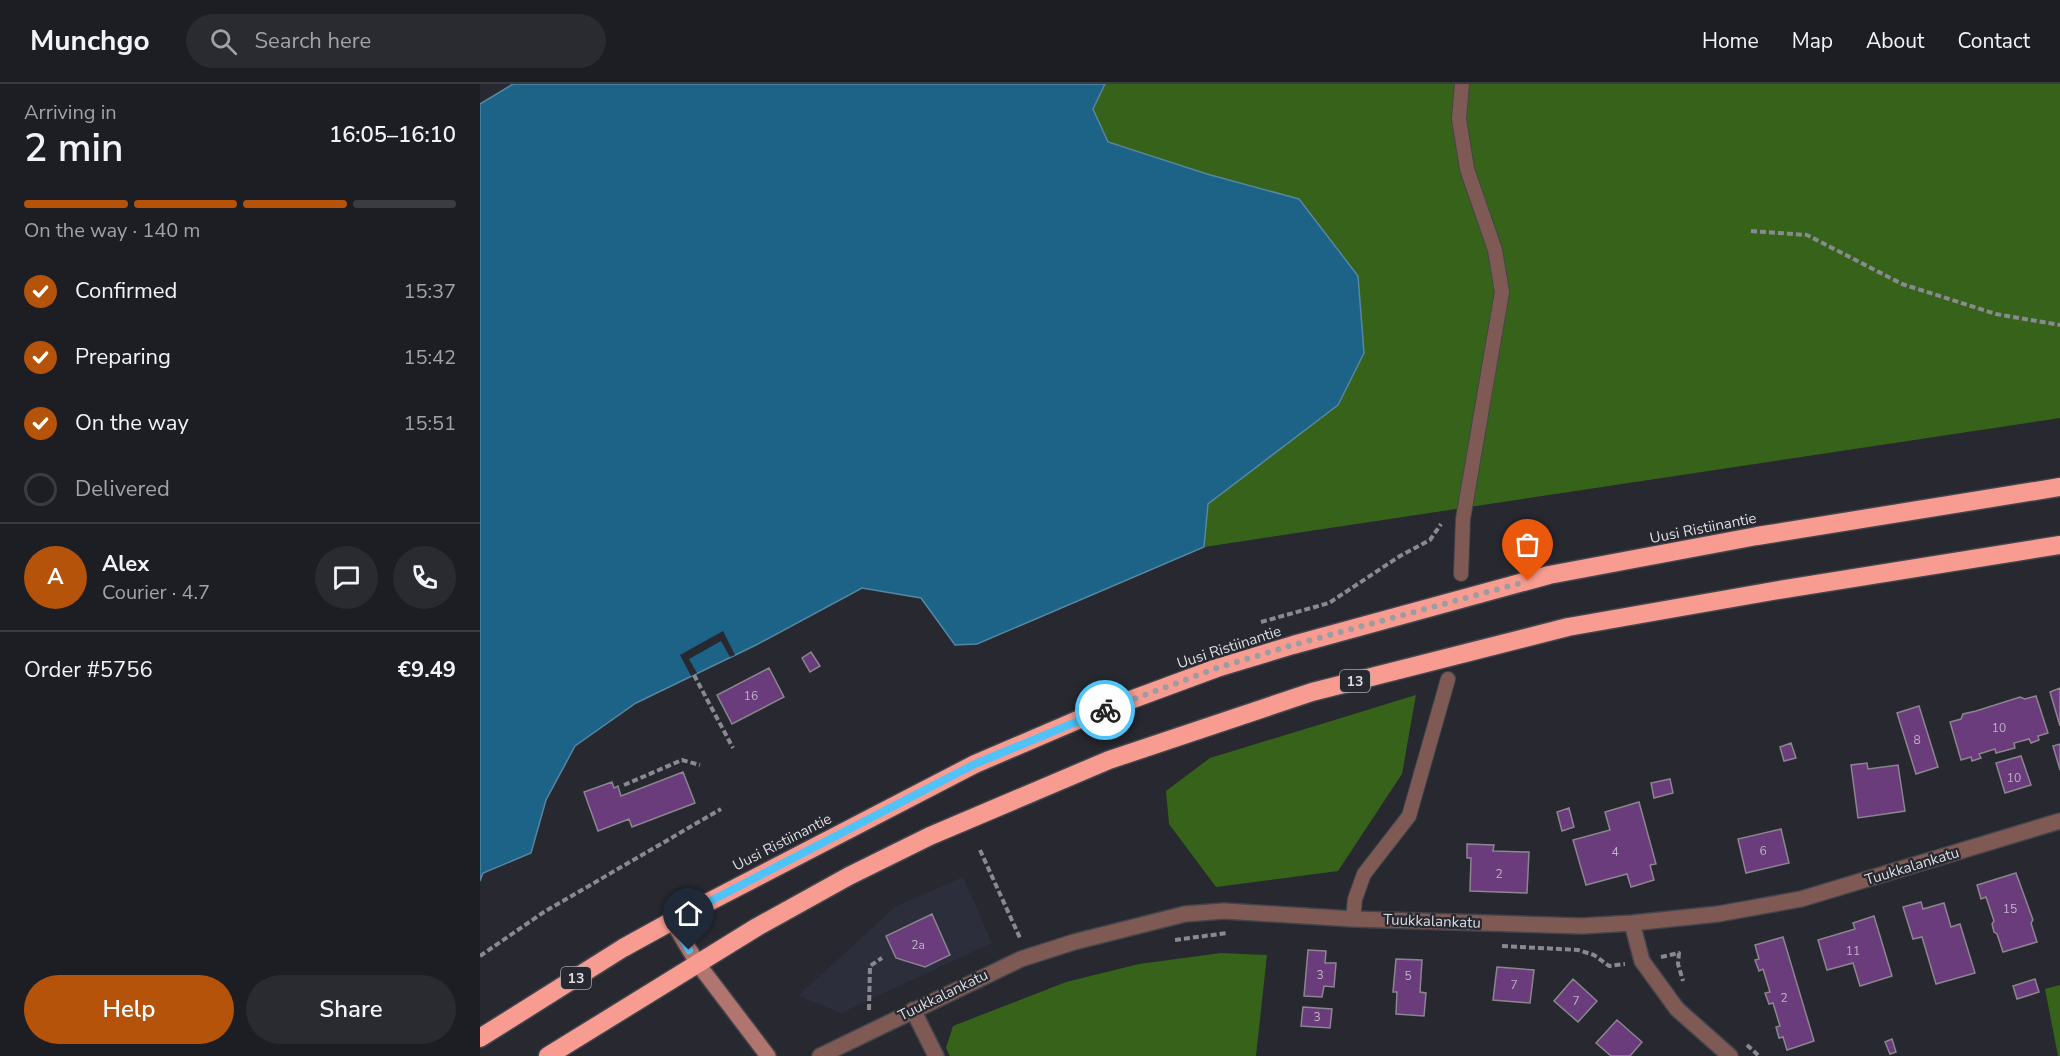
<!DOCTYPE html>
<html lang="en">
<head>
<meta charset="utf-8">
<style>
	body { margin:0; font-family:"Nunito Sans",sans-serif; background:#2a2b31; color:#f1f3f6; height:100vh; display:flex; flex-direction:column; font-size:22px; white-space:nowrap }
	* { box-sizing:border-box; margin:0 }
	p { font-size:20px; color:#a0a2a6 }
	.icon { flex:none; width:33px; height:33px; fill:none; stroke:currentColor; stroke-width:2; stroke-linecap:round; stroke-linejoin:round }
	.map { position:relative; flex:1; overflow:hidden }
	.panel { display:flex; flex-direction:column; background:#1d1e24; width:480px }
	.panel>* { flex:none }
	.pin { position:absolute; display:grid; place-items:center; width:51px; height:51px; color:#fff; margin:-62px -26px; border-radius:50% 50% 50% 0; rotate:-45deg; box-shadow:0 0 6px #0007 }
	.pin .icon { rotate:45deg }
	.courier { position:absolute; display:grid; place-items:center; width:60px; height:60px; margin:-30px; border:4px solid #4fc3f7; border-radius:50%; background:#fff; color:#222; box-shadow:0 2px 8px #0007 }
	.head em { font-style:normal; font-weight:600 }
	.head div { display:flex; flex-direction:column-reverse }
	.head { display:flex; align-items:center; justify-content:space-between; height:102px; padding:0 24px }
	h1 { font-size:39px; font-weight:600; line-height:45px }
	.bar { display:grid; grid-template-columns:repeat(4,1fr); gap:9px 6px; align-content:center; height:72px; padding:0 24px }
	.bar i { height:8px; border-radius:4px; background:#3b3c41 }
	.bar .selected { background:#b45309 }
	.bar p { grid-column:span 4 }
	.line { display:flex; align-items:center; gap:15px; padding:0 24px; border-top:2px solid #3b3c41 }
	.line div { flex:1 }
	.round { display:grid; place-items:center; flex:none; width:63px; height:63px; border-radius:32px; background:#2a2b31 }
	ol { padding:0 24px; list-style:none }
	li { display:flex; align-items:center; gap:18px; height:66px }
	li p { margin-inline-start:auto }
	li .icon { padding:6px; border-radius:50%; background:#b45309; color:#fff; stroke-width:4 }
	li:last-child { color:#a0a2a6 }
	li i { width:33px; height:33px; border:3px solid #3b3c41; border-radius:50% }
	.primary-button { display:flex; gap:12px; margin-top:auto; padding:12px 24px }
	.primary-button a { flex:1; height:69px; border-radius:36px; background:#b45309; color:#fff; font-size:24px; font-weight:600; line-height:69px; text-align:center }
	.primary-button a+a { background:#2a2b31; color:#f1f3f6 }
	header { display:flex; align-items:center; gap:36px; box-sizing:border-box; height:84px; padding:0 30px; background:#1d1e24; border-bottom:2px solid #3b3c41 }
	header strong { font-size:28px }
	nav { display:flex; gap:33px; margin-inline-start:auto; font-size:21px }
	.search { width:420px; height:54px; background:#2a2b31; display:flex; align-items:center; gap:15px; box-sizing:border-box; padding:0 21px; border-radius:33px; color:#a0a2a6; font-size:22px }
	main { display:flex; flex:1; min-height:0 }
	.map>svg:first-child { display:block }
	.built { fill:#2d2e3c }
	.forest { fill:#37621a }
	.water { fill:#1c6387; stroke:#5587a2; stroke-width:1.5 }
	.pier { fill:#272830 }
	.building { fill:#6a3c7b; stroke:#8c858f; stroke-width:1.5 }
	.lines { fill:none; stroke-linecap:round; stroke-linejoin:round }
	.lane-casing { stroke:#44454c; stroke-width:16 }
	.street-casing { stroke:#44454c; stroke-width:18 }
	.secondary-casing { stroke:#44454c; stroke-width:18 }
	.highway-casing { stroke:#44454c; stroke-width:21 }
	.path { stroke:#898a90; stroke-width:4; stroke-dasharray:6 3; stroke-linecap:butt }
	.lane { stroke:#7f5a55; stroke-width:14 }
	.street { stroke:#7f5a55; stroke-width:15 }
	.secondary { stroke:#b0756e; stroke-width:15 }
	.highway { stroke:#f89c91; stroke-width:18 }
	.done { stroke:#9c9da3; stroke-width:6; stroke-dasharray:0 10.8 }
	.route { stroke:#4fc3f7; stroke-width:8 }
	.labels { text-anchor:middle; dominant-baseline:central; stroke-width:4.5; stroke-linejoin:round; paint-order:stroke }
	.number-label { font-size:12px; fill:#bfb4c8 }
	.shield { fill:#272830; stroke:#a5a6ac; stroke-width:1.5 }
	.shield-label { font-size:14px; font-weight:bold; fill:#dbdce1 }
	.street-label { font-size:15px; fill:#dbdce1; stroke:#272830 }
</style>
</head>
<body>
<header>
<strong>Munchgo</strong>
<div class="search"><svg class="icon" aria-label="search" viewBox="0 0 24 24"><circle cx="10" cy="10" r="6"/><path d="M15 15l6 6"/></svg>Search here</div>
<nav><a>Home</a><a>Map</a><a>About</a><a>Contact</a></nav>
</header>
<main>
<section class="panel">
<div class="head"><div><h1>2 min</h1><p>Arriving in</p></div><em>16:05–16:10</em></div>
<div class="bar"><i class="selected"></i><i class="selected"></i><i class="selected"></i><i></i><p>On the way · 140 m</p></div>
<ol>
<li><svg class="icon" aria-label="check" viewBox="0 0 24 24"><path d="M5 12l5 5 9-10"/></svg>Confirmed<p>15:37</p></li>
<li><svg class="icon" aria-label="check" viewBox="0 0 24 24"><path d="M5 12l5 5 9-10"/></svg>Preparing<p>15:42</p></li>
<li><svg class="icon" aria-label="check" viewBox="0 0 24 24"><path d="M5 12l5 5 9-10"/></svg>On the way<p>15:51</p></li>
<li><i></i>Delivered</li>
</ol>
<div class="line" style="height:108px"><b class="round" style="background:#b45309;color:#fff">A</b><div><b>Alex</b><p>Courier · 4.7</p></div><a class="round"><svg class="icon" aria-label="chat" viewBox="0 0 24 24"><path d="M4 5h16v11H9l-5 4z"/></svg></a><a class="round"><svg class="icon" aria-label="phone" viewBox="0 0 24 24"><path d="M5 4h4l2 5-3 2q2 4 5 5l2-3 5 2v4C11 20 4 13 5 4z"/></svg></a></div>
<div class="line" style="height:78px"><div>Order #5756</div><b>€9.49</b></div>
<div class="primary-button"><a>Help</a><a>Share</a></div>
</section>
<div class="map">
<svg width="1580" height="972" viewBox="0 0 1580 972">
	<rect width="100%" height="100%" fill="#272830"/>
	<path class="built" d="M483 793 512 859 361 929 318 912 416 822Z"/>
	<path class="forest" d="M625 0H1580V334L724 463 728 420 858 321 818 115 727 90 628 58 613 25Z
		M936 611 922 690 858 787 736 803 689 740 686 707 730 674Z
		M741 869 787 871 776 972H470L466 964 473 942 586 898 659 880Z
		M1580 901V972H1578L1565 905Z"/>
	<path class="water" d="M33 0H625L613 25 628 58 727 90 819 115 878 192 884 269 858 321 728 420 724 463 497 560 475 561 441 514 382 504 276 561 156 619 95 662 66 716 51 769 3 789 0 797V20Z"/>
	<path class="pier" d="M243 547 255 571 250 573 241 557 209 575 217 589 211 592 200 571Z"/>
	<path class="building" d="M331 568 340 582 330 588 322 574Z
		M289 584 304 613 252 640 237 611Z
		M1580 604V642L1570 608Z
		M1556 612 1568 649 1558 652 1559 656 1551 659 1549 655 1534 659 1535 664 1516 669 1515 665 1499 670 1501 674 1492 677 1491 673 1481 676 1470 638 1481 635 1483 630 1496 627 1540 613 1545 615Z
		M1439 622 1458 683 1436 690 1417 629Z
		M1311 659 1316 674 1304 677 1300 663Z
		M1580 660V686L1573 662Z
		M1541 672 1551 701 1525 709 1516 679Z
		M1387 679 1388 685 1418 681 1425 727 1378 734 1371 681Z
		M203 688 215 719 152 743 149 735 118 747 104 708 132 698 134 704 138 702 141 712Z
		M1190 695 1193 709 1174 714 1171 699Z
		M1159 718 1176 780 1170 781 1174 796 1151 803 1147 790 1106 801 1093 756 1130 746 1125 728Z
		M1089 724 1094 743 1082 747 1077 728Z
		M1301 745 1309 779 1266 789 1258 755Z
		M987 760 1014 761 1013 767 1049 768 1047 809 990 807 991 774H987Z
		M1536 789 1553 836 1551 839 1557 858 1523 868 1517 850 1514 848 1512 840 1514 837 1506 813 1501 815 1497 801Z
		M1441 818 1443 825 1464 819 1471 843 1480 840 1495 889 1456 900 1442 853 1433 855 1423 823Z
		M452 830 470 871 445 883 416 874 406 852Z
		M1394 832 1412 892 1380 902 1373 879 1347 886 1338 856 1375 845 1373 839Z
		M1303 853 1334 957 1307 966 1303 953 1299 954 1296 943 1300 942 1293 919 1289 920 1285 909 1290 908 1283 885 1279 887 1275 876 1279 875 1275 861Z
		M828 866 846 867 845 879H856L854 903 844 902 842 913 824 912Z
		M916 875 942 876 940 908 946 909 944 932 916 930 917 908H913Z
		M1017 883 1054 886 1050 919 1013 916Z
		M1093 895 1117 917 1098 938 1074 917Z
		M1555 895 1559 908 1537 915 1533 902Z
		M823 923 852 925 850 944 821 942Z
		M1137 936 1162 958 1150 972H1131L1116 959Z
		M1412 955 1416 968 1410 970 1405 958Z"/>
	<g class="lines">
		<g class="lane-casing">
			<path id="lane" d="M981 490 983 435 1022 208 1015 166 987 85 979 35 982 0
				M873 835 875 815 884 790 929 732 968 595"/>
		</g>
		<g class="street-casing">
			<path id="street" d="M1152 839 1162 877 1197 925 1250 972
				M433 926 456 972
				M340 972 541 875 594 858 705 830 744 827 873 835 1102 842 1152 839 1238 830 1321 815 1580 737"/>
		</g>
		<g class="secondary-casing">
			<path id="secondary" d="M192 837 218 880 288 972"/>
		</g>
		<g class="highway-casing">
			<path id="highway" d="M0 954 143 864 192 837 495 680 607 632 737 584 813 561 1069 491 1277 452 1580 403
				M68 972 277 843 369 792 450 752 629 676 832 608 1088 543 1293 507 1580 461"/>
		</g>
		<path class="path" d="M1271 147 1327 151 1422 200 1516 230 1580 241
			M781 538 849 519 920 472 950 456 961 440
			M214 591 253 664
			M144 701 202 676 220 681
			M500 766 540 854
			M695 856 747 849
			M1022 862 1098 866 1114 871 1129 882 1145 880
			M0 872 64 828 241 725
			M1181 873 1199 869 1198 880 1203 897
			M389 926 390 882 402 874
			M1267 961 1279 972"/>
		<use href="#lane" class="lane"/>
		<use href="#street" class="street"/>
		<use href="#secondary" class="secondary"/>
		<use href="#highway" class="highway"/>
	</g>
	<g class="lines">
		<path class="done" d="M625 626 737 584 813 561 1048 497"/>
		<path class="route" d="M209 866 192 837 495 680 625 626"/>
	</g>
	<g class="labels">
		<g class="number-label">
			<text x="271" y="612">16</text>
			<text x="1519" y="644">10</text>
			<text x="1437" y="656">8</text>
			<text x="1534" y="694">10</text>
			<text x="1283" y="767">6</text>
			<text x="1135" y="768">4</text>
			<text x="1019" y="790">2</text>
			<text x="1530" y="825">15</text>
			<text x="438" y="861">2a</text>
			<text x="1373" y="867">11</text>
			<text x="840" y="891">3</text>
			<text x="928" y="892">5</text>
			<text x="1034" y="901">7</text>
			<text x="1304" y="914">2</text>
			<text x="1096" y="917">7</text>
			<text x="837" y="933">3</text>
		</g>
		<g class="shield">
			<rect x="860" y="586" width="30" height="22" rx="4.5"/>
			<rect x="81" y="883" width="30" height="22" rx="4.5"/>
		</g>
		<g class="shield-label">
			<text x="875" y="597">13</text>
			<text x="96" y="894">13</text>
		</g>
		<g class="street-label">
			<text transform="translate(1223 444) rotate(-11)">Uusi Ristiinantie</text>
			<text transform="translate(749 563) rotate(-18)">Uusi Ristiinantie</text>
			<text transform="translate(302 758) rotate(-27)">Uusi Ristiinantie</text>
			<text transform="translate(1432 782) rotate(-17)">Tuukkalankatu</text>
			<text transform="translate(952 837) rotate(2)">Tuukkalankatu</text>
			<text transform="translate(463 911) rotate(-26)">Tuukkalankatu</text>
		</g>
	</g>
</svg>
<div class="pin" style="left:1048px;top:497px;background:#ea580c"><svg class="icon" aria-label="bag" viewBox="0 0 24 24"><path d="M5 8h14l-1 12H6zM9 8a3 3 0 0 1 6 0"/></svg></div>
<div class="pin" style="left:209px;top:866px;background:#1f2937"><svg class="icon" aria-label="home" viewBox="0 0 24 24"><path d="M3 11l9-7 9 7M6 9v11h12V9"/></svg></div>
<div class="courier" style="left:625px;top:626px"><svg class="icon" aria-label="bike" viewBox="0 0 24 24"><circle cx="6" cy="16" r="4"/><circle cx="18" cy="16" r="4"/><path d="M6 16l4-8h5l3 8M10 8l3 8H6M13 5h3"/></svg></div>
</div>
</main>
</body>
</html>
